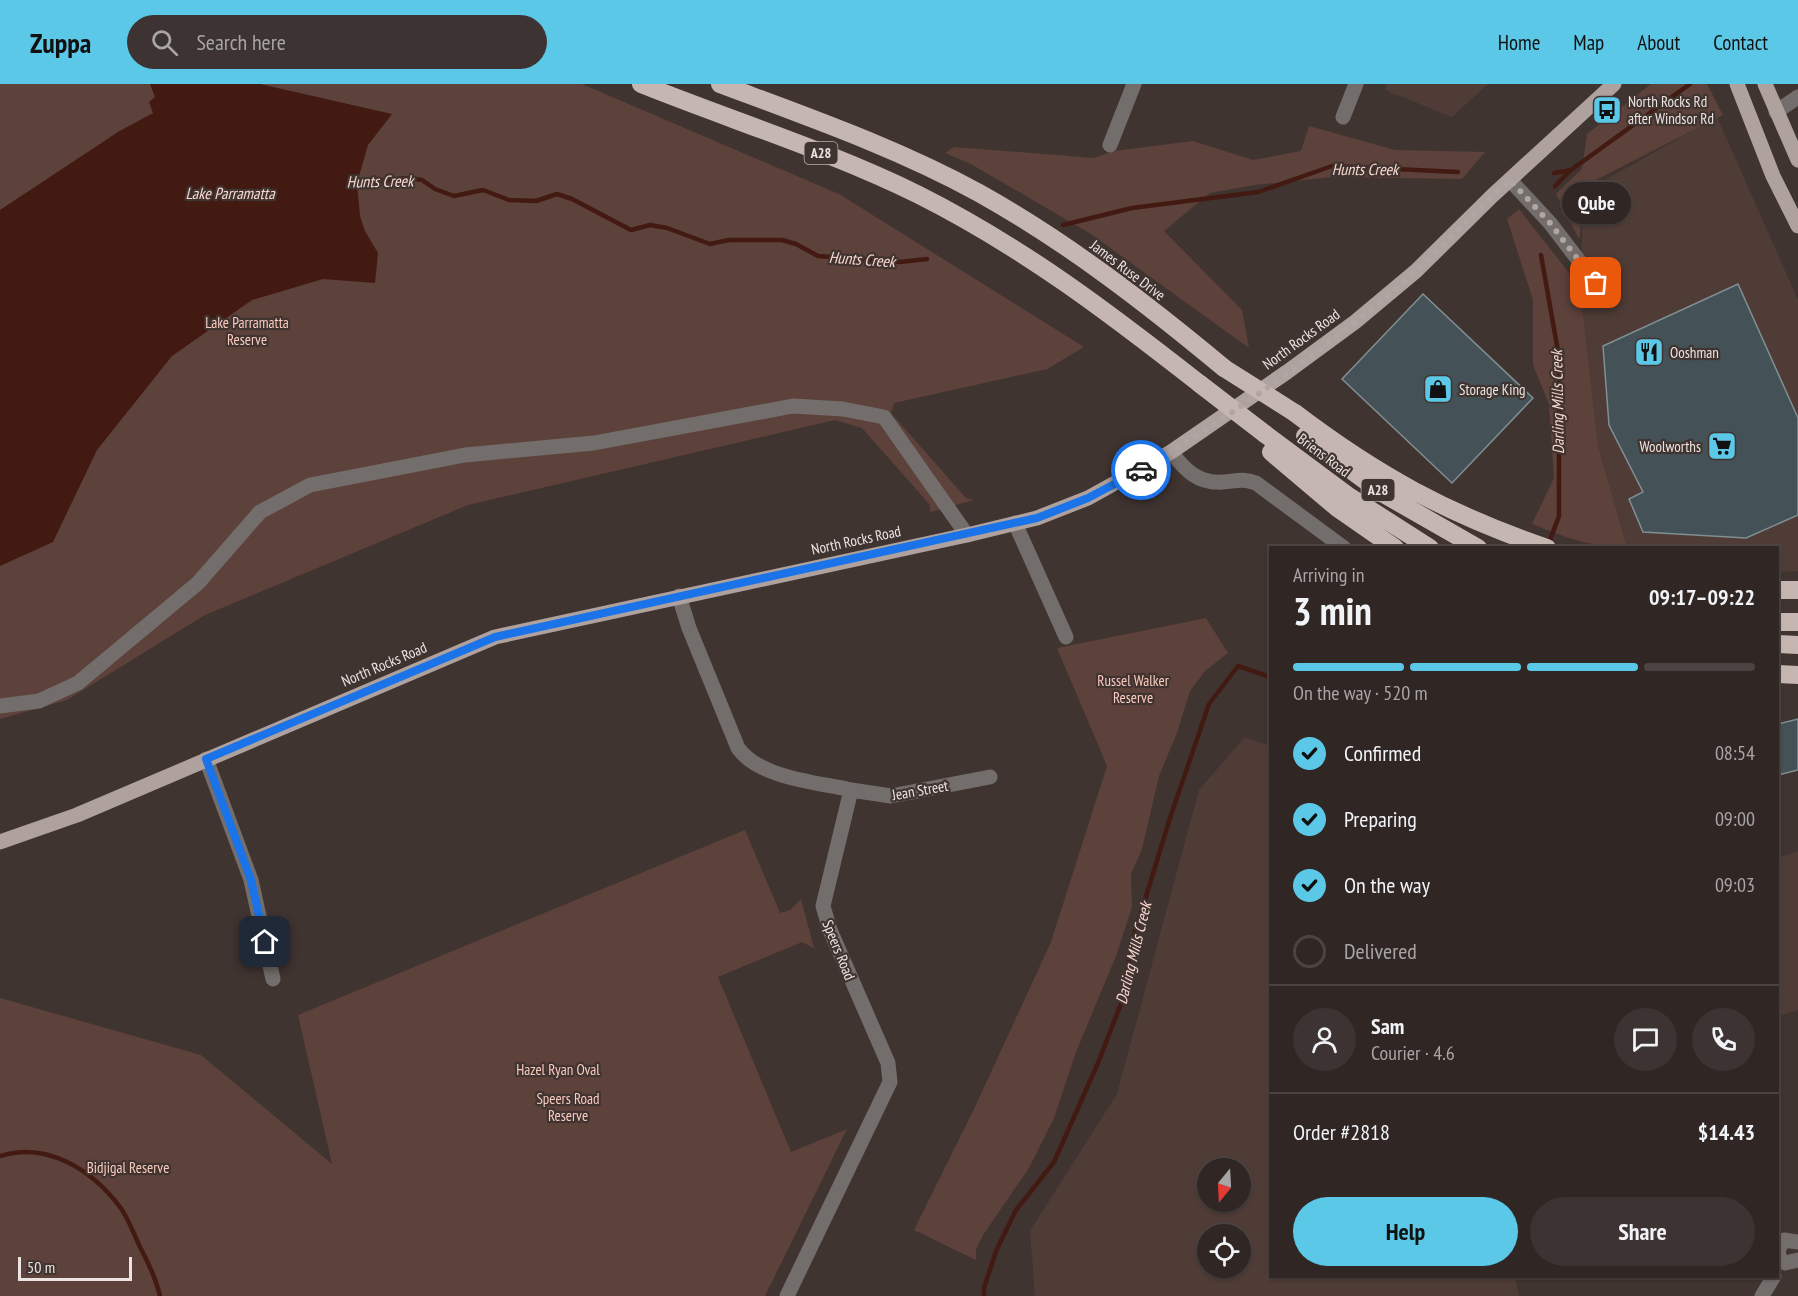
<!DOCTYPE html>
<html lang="en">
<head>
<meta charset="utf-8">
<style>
	body { margin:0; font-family:"PT Sans Narrow",sans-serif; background:#3c3332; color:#f1f3f6; height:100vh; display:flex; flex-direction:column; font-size:22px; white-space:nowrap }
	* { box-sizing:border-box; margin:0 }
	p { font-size:20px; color:#a8a5a7 }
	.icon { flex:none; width:33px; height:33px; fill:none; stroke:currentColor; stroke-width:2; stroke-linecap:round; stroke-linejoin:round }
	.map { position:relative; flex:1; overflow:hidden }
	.details { position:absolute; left:1269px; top:462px; width:510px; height:732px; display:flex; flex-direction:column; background:#302725; border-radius:0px; box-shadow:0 2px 4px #0004,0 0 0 2px #4b4442 }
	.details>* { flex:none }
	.needle { width:39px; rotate:198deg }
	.controls { position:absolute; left:1197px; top:1074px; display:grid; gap:12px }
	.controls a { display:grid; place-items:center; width:54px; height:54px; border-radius:50%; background:#302725; box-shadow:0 2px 4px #0004,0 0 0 2px #4b4442; font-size:30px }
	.scale { position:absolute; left:18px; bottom:15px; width:114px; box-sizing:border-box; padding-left:6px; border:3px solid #ece4e2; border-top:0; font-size:16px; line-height:21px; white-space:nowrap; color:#ece4e2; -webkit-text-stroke:4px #403431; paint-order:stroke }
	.pin { position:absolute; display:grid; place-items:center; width:51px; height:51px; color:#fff; margin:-26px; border-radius:12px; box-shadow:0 3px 9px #0006 }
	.courier { position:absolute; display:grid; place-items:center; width:60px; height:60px; margin:-30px; border:4px solid #1a73e8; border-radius:50%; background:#fff; color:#222; box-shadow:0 2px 8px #0007 }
	.bubble { position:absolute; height:42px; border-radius:21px; background:#302725; box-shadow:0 2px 4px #0004,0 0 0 2px #4b4442; font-size:20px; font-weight:800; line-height:42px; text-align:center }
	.overview em { font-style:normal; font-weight:800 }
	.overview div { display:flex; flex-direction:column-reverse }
	.overview { display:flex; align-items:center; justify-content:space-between; height:102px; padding:0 24px }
	h1 { font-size:39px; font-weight:800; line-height:45px }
	.bar { display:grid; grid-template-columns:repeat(4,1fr); gap:9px 6px; align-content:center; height:72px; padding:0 24px }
	.bar i { height:8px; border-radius:4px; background:#4b4442 }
	.bar .current { background:#5bc8e7 }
	.bar p { grid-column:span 4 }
	.line { display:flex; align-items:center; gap:15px; padding:0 24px; border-top:2px solid #4b4442 }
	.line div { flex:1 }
	.round { display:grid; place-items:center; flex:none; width:63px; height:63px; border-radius:32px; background:#3c3332 }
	ol { padding:0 24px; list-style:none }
	li { display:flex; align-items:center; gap:18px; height:66px }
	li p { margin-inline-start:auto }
	li .icon { padding:6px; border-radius:50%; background:#5bc8e7; color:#111; stroke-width:4 }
	li:last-child { color:#a8a5a7 }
	li i { width:33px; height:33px; border:3px solid #4b4442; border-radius:50% }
	.cta { display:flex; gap:12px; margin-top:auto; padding:12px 24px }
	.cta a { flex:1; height:69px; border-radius:36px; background:#5bc8e7; color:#111; font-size:24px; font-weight:800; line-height:69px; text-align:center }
	.cta a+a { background:#3c3332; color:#f1f3f6 }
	header { display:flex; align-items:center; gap:36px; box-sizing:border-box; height:84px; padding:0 30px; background:#5bc8e7; color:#111 }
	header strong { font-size:28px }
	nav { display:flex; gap:33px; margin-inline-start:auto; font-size:21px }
	.search { width:420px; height:54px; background:#3c3332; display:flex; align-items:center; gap:15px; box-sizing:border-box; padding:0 21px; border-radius:33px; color:#a8a5a7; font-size:22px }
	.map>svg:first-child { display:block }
	.built { fill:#4f3c37; fill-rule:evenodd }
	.green { fill:#5d413b }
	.water { fill:#421a11 }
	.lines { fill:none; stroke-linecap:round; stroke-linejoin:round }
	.stream { stroke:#421a11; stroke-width:4.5 }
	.building { fill:#445156; stroke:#808f93; stroke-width:1.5 }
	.minor { stroke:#736d6b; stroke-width:15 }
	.major { stroke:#aea19e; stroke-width:15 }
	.highway { stroke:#c5b6b2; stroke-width:18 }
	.highway-bridge { stroke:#c5b6b2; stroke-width:18 }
	.done { stroke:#b0a6a4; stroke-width:6; stroke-dasharray:0 10.8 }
	.route { stroke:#1a73e8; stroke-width:8 }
	.labels { text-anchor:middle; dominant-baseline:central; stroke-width:4.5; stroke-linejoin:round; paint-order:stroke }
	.shield { fill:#403431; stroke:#b8afad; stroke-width:1.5 }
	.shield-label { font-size:14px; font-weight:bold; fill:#ece4e2 }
	.poi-label { font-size:15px; fill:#ece4e2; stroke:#403431; text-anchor:start }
	.street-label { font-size:15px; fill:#ece4e2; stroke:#403431 }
	.park-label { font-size:15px; fill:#fbcbbf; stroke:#403431 }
	.water-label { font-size:16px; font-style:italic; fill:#fad9d1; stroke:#403431 }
</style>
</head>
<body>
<header>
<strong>Zuppa</strong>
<div class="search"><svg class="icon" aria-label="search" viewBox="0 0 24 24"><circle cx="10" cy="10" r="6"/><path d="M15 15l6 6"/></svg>Search here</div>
<nav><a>Home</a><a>Map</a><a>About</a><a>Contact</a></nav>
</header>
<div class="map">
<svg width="1798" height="1212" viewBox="0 0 1798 1212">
	<rect width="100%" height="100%" fill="#403431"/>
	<path class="built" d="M1387 0H1488L1452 33 1385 6Z
		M1717 33 1798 216V487L1778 488V464L1627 463 1598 362 1580 203 1584 108Z
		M1245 653 1270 662V1192L1515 1193 1519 1212H1035L1030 1147 1117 1010 1199 706ZM1240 1084V1118H1208V1084ZM1240 1150V1184H1208V1150Z
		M1798 767V926L1778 932V774Z"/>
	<path class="green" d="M0 0H582L839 110 1084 263 1047 285 894 319 891 329 966 414 974 416 930 428V421L862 344 835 336 468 421 205 531 67 616 0 635Z
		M1651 0H1707L1723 31 1578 105C1577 121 1583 139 1579 155L1556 110 1582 85 1587 50Z
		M1309 42 1395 66 1485 68 1462 95 1333 93 1254 101 1210 109 1164 147 1242 226 1249 264 1091 150 971 80 945 69 954 63 1094 74 1114 67 1193 57 1253 76 1301 67Z
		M1519 125 1580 203 1598 362 1627 463C1592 464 1564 453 1532 440L1554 394 1549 320 1533 281V216L1507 135Z
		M1206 534 1228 569 1205 587 1190 607 1177 649 1159 692 1142 765 1131 790 1132 823 1116 872 1076 968 1054 1034 1029 1084 983 1151 976 1166V1176L914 1146 974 1025 1051 858 1107 682 1057 564Z
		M745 746 780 829 790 826 801 815 814 864 802 858 718 893 791 1068 847 1045 765 1212H0V914L201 971 332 1080 298 931Z"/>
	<path class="water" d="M150 0H260L392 30 368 61 357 99 360 132 365 147 378 169 375 199 323 195 252 216 172 272 97 366 53 458 0 482V126L118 48 153 29 149 18 155 13Z"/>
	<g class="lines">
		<path class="stream" d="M1554 89 1571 86
			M352 99 409 94 422 96 435 105 454 112 483 106 509 116 536 117 557 110 572 115 631 146 650 141 667 144 710 160 729 156H782L796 160 818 172 900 178 927 175
			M1555 102 1571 86 1690 0
			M1063 141 1132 124 1258 108 1332 82 1458 88
			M1541 171 1559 273V432L1548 461
			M0 1072C47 1057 92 1086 120 1123 129 1135 134 1151 141 1165 149 1180 156 1195 160 1212
			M984 1212V1204L996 1167 1016 1126 1054 1078 1098 979 1122 917 1133 855 1170 734 1209 620 1238 582 1270 593"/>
	</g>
	<path class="building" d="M1738 200 1798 334V431L1746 454 1643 448 1629 415 1643 408 1609 341 1603 262Z
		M1423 210 1533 314 1452 399 1342 295Z
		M1798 635V686L1778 691V640Z"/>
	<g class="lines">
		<path class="minor" d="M1776 28 1798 13
			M1343 33 1356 0
			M1110 61 1134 0
			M1510 96 1550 139 1596 199
			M1171 368C1185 386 1198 400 1223 398 1236 397 1243 394 1256 399L1344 464
			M1015 439 1066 553
			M679 512 689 544 738 664C759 694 816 698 851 706L823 822 830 846 888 979 890 998 787 1212
			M0 622 39 617 78 599 198 499 260 428 310 401 465 371 594 359 793 322 843 325 884 333 967 451
			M206 675 251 796 273 895
			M851 706 891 712 990 693
			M1778 1166 1784 1156 1798 1158
			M1778 1167 1780 1175 1785 1179 1798 1176
			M1762 1212 1774 1192"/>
		<path class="major" d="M1737 0 1773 92 1798 142
			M1765 0 1798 76
			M0 758 77 731 495 553 967 451 1037 434 1088 414 1171 368 1287 288 1355 238 1416 187 1492 112 1614 0"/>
		<path class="highway" d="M641 0C733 37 830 67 919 111 1024 164 1108 228 1200 300
			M720 0C808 33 897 64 979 109 1067 158 1147 220 1224 284
			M1295 329C1378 392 1448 430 1547 464
			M1265 350 1347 411 1430 464
			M1305 352 1382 409 1478 464
			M1271 368 1336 423 1395 464
			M1778 506H1798
			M1778 538H1798
			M1778 560 1798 561
			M1778 590 1798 591"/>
		<path class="highway-bridge" d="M1224 284 1295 329
			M1200 300 1265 350"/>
	</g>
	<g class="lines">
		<path class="done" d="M1141 386C1235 330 1333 260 1415 188 1448 158 1477 125 1510 96L1550 139 1596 199"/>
		<path class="route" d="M265 858 251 796 206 675 495 553 1037 434 1088 414 1141 386"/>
	</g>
	<defs>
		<g id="bus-square" transform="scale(1.5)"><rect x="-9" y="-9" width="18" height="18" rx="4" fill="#5bc8e7" stroke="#403431"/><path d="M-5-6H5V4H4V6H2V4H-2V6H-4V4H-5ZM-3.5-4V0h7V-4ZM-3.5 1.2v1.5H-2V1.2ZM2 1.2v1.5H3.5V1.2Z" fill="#111"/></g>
		<g id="restaurant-square" transform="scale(1.5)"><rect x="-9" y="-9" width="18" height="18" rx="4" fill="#5bc8e7" stroke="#403431"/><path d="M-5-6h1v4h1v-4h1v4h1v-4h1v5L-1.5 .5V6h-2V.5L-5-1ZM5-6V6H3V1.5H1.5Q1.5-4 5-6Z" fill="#111"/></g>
		<g id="shop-square" transform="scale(1.5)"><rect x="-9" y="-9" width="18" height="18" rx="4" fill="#5bc8e7" stroke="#403431"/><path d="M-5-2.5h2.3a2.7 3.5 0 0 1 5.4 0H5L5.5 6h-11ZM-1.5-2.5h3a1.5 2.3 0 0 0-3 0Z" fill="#111"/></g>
		<g id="supermarket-square" transform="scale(1.5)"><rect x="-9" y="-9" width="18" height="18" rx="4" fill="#5bc8e7" stroke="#403431"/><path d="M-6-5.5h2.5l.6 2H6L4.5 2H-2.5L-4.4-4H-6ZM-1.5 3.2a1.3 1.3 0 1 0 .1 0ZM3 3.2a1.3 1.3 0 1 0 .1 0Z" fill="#111"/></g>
	</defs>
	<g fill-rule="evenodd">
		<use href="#bus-square" x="1607" y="26"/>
		<use href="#restaurant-square" x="1649" y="268"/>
		<use href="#shop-square" x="1438" y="305"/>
		<use href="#supermarket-square" x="1722" y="362"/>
	</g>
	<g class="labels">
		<g class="shield">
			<rect x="804.5" y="58" width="33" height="22" rx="4.5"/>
			<rect x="1361.5" y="395" width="33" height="22" rx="4.5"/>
		</g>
		<g class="shield-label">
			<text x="821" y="69">A28</text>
			<text x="1378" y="406">A28</text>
		</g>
		<g class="poi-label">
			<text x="1628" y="17">North Rocks Rd<tspan x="1628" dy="17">after Windsor Rd</tspan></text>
			<text x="1670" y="268">Ooshman</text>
			<text x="1459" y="305">Storage King</text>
			<text x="1701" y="362" text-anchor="end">Woolworths</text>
		</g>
		<g class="street-label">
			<text transform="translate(1128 186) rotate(37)">James Ruse Drive</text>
			<text transform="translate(1301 255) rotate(-36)">North Rocks Road</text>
			<text transform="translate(1324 371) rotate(37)">Briens Road</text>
			<text transform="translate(856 456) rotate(-12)">North Rocks Road</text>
			<text transform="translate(384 580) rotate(-23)">North Rocks Road</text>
			<text transform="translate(920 706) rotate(-10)">Jean Street</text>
			<text transform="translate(839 866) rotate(68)">Speers Road</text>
		</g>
		<g class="park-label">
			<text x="247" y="238">Lake Parramatta<tspan x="247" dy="17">Reserve</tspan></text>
			<text x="1133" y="596">Russel Walker<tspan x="1133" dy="17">Reserve</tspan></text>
			<text x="558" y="985">Hazel Ryan Oval</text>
			<text x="568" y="1014">Speers Road<tspan x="568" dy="17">Reserve</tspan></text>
			<text x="128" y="1083">Bidjigal Reserve</text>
		</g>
		<g class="water-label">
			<text x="1365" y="85">Hunts Creek</text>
			<text transform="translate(380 97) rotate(-1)">Hunts Creek</text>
			<text x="230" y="109">Lake Parramatta</text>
			<text transform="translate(862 175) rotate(4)">Hunts Creek</text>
			<text transform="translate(1557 318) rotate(-91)">Darling Mills Creek</text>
			<text transform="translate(1133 869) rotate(-76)">Darling Mills Creek</text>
		</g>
	</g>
</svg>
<div class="controls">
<a><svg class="needle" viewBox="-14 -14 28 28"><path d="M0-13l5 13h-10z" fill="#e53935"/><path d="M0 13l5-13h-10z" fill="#a8a5a7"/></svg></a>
<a><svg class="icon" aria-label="locate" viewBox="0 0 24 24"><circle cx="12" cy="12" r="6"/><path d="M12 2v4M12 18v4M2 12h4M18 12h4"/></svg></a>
</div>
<div class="scale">50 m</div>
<div class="pin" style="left:1596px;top:199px;background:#ea580c"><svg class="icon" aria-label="bag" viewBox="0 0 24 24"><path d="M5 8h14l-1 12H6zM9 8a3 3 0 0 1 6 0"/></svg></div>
<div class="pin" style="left:265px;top:858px;background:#1f2937"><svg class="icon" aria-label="home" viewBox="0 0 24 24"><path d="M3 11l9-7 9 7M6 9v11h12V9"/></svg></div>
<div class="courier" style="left:1141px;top:386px"><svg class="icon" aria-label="car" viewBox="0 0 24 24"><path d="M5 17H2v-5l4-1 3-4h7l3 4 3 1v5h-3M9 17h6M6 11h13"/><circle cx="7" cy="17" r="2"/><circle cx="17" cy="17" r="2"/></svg></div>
<div class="bubble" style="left:1562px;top:98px;width:69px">Qube</div>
<section class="details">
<div class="overview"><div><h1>3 min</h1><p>Arriving in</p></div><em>09:17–09:22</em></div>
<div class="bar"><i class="current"></i><i class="current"></i><i class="current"></i><i></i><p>On the way · 520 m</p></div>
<ol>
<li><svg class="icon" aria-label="check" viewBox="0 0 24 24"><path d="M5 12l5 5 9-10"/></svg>Confirmed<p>08:54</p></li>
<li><svg class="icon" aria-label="check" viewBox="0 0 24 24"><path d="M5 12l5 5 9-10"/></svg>Preparing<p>09:00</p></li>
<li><svg class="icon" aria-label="check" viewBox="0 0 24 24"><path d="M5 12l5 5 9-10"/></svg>On the way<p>09:03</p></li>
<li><i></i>Delivered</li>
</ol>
<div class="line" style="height:108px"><a class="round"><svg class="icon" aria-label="person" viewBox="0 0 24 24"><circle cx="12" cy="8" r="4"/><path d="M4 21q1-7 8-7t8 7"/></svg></a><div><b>Sam</b><p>Courier · 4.6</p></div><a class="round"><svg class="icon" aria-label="chat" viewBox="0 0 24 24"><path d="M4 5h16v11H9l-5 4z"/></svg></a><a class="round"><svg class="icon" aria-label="phone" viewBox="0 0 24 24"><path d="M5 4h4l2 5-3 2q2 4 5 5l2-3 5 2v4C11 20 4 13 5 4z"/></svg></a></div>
<div class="line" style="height:78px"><div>Order #2818</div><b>$14.43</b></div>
<div class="cta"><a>Help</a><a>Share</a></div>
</section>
</div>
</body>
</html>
